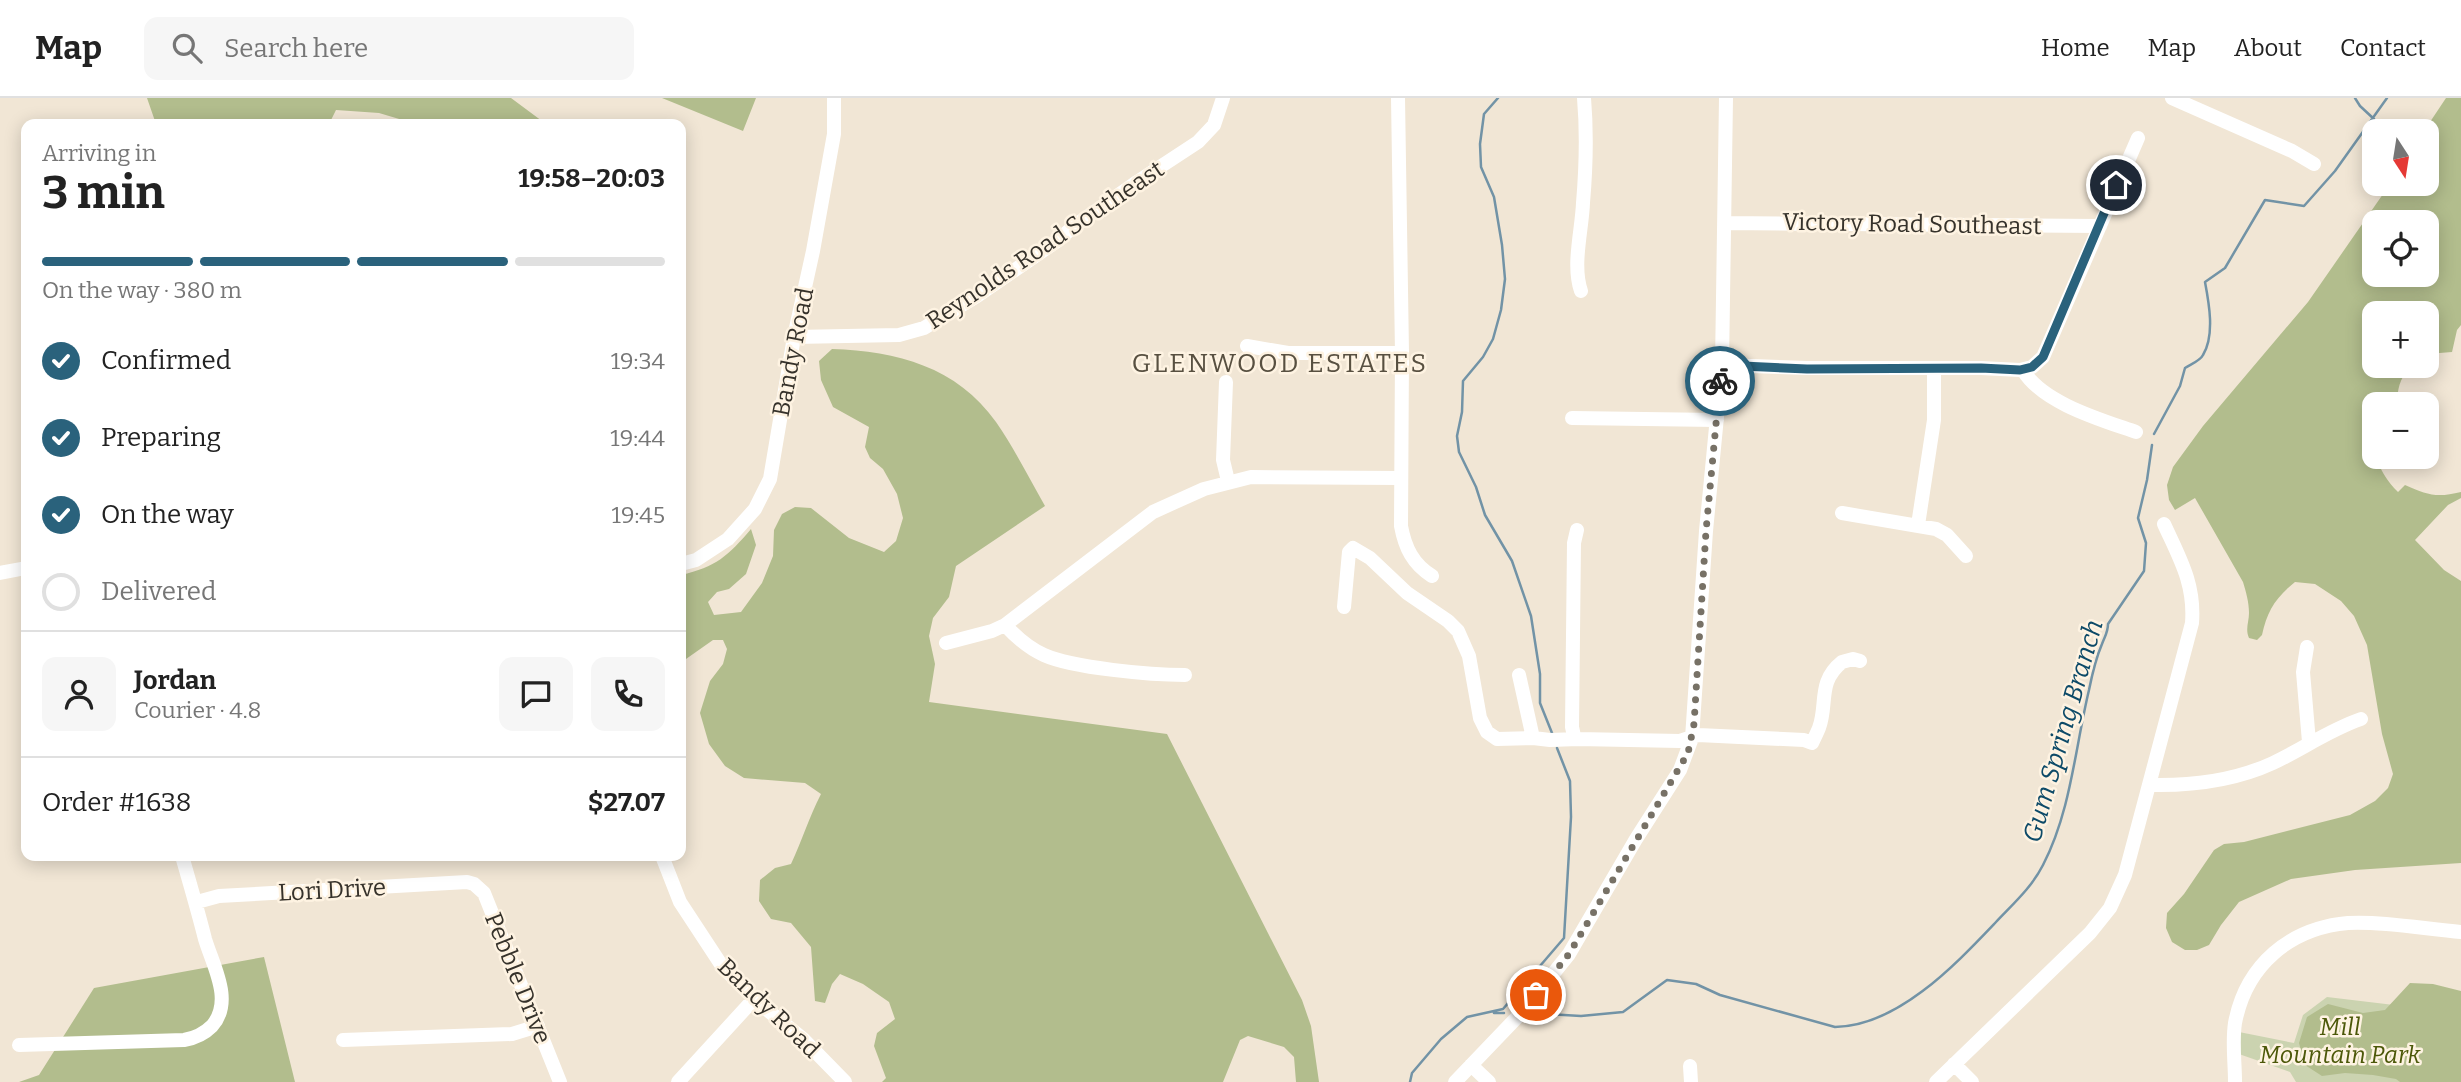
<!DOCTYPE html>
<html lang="en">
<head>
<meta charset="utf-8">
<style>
	body { margin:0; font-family:Bitter,serif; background:#f6f6f6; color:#222; height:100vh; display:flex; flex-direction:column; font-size:26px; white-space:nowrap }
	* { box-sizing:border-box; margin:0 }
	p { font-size:23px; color:#767676 }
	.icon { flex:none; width:38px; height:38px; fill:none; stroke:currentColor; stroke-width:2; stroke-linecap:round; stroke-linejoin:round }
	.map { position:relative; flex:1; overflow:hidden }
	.panel { position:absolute; left:21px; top:21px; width:665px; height:742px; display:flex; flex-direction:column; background:#fff; border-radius:14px; box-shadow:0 4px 18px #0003 }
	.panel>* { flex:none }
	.needle { width:46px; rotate:168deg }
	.fabs { position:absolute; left:2362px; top:21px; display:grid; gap:14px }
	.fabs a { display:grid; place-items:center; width:77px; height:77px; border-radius:14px; background:#fff; box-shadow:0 4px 18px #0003; font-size:35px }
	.pin { position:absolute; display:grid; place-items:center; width:60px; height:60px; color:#fff; margin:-30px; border:4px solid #fff; border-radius:50%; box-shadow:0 2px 7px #0007 }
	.courier { position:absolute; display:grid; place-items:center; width:70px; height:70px; margin:-35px; border:5px solid #2a627c; border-radius:50%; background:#fff; color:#222; box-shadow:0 2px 9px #0007 }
	.summary em { font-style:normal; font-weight:700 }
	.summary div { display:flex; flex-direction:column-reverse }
	.summary { display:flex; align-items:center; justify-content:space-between; height:119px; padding:0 21px }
	h1 { font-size:46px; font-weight:700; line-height:52px }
	.bar { display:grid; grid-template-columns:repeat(4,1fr); gap:10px 7px; align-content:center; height:84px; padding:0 21px }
	.bar i { height:9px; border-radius:5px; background:#e0e0e0 }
	.bar .current { background:#2a627c }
	.bar p { grid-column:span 4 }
	.line { display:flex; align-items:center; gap:18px; padding:0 21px; border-top:2px solid #e0e0e0 }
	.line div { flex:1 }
	.round { display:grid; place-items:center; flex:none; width:74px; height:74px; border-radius:14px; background:#f6f6f6 }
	ol { padding:0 21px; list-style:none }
	li { display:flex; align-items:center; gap:21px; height:77px }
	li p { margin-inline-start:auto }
	li .icon { padding:7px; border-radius:50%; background:#2a627c; color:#fff; stroke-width:4 }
	li:last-child { color:#767676 }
	li i { width:38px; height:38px; border:4px solid #e0e0e0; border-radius:50% }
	header { display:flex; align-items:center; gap:42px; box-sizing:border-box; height:98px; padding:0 35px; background:#fff; border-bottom:2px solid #e0e0e0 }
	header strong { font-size:33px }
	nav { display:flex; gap:38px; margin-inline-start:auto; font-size:24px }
	.search { width:490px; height:63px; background:#f6f6f6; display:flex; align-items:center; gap:18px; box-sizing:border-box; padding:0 24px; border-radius:14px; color:#767676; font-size:26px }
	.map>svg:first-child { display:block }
	.green { fill:#cbd3b0 }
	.forest { fill:#b2bd8d; fill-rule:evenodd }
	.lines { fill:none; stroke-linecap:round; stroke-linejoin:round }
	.stream { stroke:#7293a6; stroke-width:2.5 }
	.minor { stroke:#fff; stroke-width:14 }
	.done { stroke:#777166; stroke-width:7; stroke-dasharray:0 12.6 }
	.route { stroke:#2a627c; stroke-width:9 }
	.labels { text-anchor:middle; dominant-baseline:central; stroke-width:5; stroke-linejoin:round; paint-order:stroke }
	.street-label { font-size:24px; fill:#36322b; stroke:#fef3e2 }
	.park-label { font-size:24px; font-style:italic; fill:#4c5809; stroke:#fef3e2 }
	.neighbourhood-label { font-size:26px; letter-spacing:2px; fill:#585041; stroke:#fef3e2 }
	.water-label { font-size:26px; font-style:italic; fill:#0d4a68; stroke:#fef3e2 }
</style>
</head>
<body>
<header>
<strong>Map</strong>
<div class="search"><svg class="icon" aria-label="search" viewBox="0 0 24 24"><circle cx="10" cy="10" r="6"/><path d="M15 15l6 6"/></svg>Search here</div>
<nav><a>Home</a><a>Map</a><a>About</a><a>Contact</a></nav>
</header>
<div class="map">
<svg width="2461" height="984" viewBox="0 0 2461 984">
	<rect width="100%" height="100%" fill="#f1e6d5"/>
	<path class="green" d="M2327 899 2461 915V984H2296L2290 974 2239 956V934L2294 945 2303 917Z"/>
	<path class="forest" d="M147 0H511L546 26H416L379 15 336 12 329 26H156Z
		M662 0H756L743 33Z
		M2446 0H2461V227L2457 232 2452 254 2427 256V215H2375V268H2412C2401 277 2396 292 2398 306H2375C2375 345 2369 364 2398 394L2405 387C2427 397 2437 400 2461 394V400L2448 407 2415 442 2444 472 2461 483V765L2355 772 2291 781 2239 804 2221 827 2209 847 2197 852H2185L2172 844 2166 830 2167 815 2184 796 2214 752 2224 746 2244 744 2350 717 2375 703 2388 690 2393 676 2382 636 2367 547 2354 518 2341 503 2315 486 2295 484C2276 499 2267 513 2262 537L2257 542 2249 540C2245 531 2249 524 2249 515 2249 504 2246 494 2243 484L2195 400 2175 412 2169 402 2167 387 2173 369 2203 328 2308 204 2390 86H2427V33H2424ZM2427 124V177H2375V124Z
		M832 251C897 253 957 269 996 324 1014 350 1029 380 1045 408L956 468 949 499 933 520 929 538 935 566 929 604 1167 636 1302 902 1311 928 1319 984H1296L1294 959 1284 949 1248 938 1240 942 1223 984H882L886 980 874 948 877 935 895 921 889 904 863 886 840 876 832 886 825 905 815 903 811 849 791 825 771 821 759 803 760 782 775 770 791 766C802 743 809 719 821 696L805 685 744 680 725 668 709 646 700 615 710 583 723 566 727 551 723 542H713L686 561 681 562V477C716 469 728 458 751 431L756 447 746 476 729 491 717 494 708 504 714 517 741 514 762 485 773 458 774 432 782 416 795 409 811 410 849 440 884 454 896 443 903 420 897 396 883 371 870 360 865 349 869 329 833 309 821 282 819 263Z
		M264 859 295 984H19L39 977 94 890Z
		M2410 885 2433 886 2461 893V984H2400L2396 981 2373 977 2345 975 2322 978 2305 967 2299 945 2307 919 2328 906 2363 915 2385 912Z"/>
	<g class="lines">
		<path class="stream" d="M1498 0 1484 16 1480 46 1481 69 1494 99 1502 147 1505 181 1501 212 1493 241 1483 259 1463 283 1462 314 1457 338 1459 354 1476 389 1485 417 1512 463 1531 518 1540 576V605L1552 635
			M2355 0 2360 8 2374 21
			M2154 336 2180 288 2185 270C2191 266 2200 263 2203 257 2215 237 2209 205 2205 184L2225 170 2265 102 2304 108 2335 73 2387 0
			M1494 915H1504
			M1530 915 1581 918 1623 914 1667 882 1696 886 1720 897 1835 929C1898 928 1955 867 1996 824 2013 806 2032 789 2043 767 2071 713 2075 650 2089 592 2092 577 2096 560 2102 546 2105 538 2108 534 2108 526L2144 473 2146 445 2138 420 2147 382 2152 347
			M1410 984 1412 975 1441 941 1467 919 1503 911 1564 840 1571 719 1570 683 1557 650"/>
		<path class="minor" d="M1398 0 1402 255 1401 428C1405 450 1413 466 1432 478
			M2172 0 2292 53 2314 66
			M1724 125 2100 128
			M1581 193C1572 167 1582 132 1583 105 1586 70 1587 35 1584 0
			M794 239 899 237 924 230 977 198 1057 143 1073 129 1137 84 1198 44 1214 27 1223 0
			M1247 248 1288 255H1402
			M1722 267 1807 270H1981L2020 272 2032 269 2043 259 2138 40
			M2023 272C2042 305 2102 322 2136 334
			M1226 284 1223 362 1228 383
			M1572 320 1717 322
			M1842 415 1936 431 1947 437 1966 458
			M1918 427 1934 322V270
			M1577 432 1574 445 1572 629 1574 638 1578 641
			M681 466 696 462 728 441 755 411 770 381 794 239 813 153 834 36V0
			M0 475 26 470
			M1344 509 1349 454 1353 450 1370 460 1407 495 1448 523 1458 533 1469 558 1480 620 1487 634 1497 641 1533 640 1550 642 1578 641 1680 643 1698 637 1804 642 1812 645C1814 641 1817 635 1819 630 1828 606 1817 584 1842 564L1853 561 1860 563
			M1005 527C1016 539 1028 550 1044 557 1073 570 1151 577 1185 577
			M946 545 992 533 1005 527 1153 414 1204 391 1251 379 1400 380
			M2307 549 2303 574 2309 644
			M1519 577 1533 640
			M2150 687C2192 688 2234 683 2273 665 2303 651 2329 632 2361 621
			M662 758 680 804 722 868 754 901 803 941 845 984
			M197 804 219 798 467 784 474 786 484 795 560 984
			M343 942 512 936 538 928
			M19 947 184 942C196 940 204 936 212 928 234 903 213 868 205 841 198 813 190 786 182 758
			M1954 966 1972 984
			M1471 967 1489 984
			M1690 968 1691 984
			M678 984 754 901
			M1455 984 1524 912 1569 856 1636 741 1680 672 1692 640 1706 433 1722 267 1726 0
			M1936 984 2090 835 2110 810 2125 777 2192 525C2195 486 2180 461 2164 426
			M2235 984C2235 964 2232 944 2235 925 2246 867 2290 830 2348 825 2382 823 2426 831 2461 834"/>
	</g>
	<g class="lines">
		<path class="done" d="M1536 897 1569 856 1688 655 1694 626 1706 433 1720 283"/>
		<path class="route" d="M1720 283 1721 267 1807 271 1981 270 2020 272 2032 269 2043 259 2116 87"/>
	</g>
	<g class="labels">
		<g class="street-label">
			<text transform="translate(1912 126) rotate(1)">Victory Road Southeast</text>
			<text transform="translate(1045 147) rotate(-34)">Reynolds Road Southeast</text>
			<text transform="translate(793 254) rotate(-79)">Bandy Road</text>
			<text transform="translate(332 792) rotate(-3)">Lori Drive</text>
			<text transform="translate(518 880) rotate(68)">Pebble Drive</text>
			<text transform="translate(769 910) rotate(44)">Bandy Road</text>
		</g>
		<g class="park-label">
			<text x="2340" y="929">Mill<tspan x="2340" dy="28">Mountain Park</tspan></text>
		</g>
		<g class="neighbourhood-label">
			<text x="1280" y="265">GLENWOOD ESTATES</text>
		</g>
		<g class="water-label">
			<text transform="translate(2063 633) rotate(-74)">Gum Spring Branch</text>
		</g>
	</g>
</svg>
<div class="fabs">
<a><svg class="needle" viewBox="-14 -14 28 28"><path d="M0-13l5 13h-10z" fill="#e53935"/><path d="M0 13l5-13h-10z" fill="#767676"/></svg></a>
<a><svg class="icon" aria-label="locate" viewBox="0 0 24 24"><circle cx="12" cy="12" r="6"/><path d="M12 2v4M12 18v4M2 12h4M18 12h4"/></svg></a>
<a>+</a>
<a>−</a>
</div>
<div class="pin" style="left:1536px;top:897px;background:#ea580c"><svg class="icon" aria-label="bag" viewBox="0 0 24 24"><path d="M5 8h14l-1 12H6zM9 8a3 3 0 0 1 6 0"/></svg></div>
<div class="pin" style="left:2116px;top:87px;background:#1f2937"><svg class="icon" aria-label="home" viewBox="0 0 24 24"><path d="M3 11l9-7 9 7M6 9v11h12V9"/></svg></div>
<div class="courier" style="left:1720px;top:283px"><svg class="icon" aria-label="bike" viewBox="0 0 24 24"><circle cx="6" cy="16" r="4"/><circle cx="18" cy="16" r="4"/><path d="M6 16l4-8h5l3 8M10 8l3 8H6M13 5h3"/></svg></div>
<section class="panel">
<div class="summary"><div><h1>3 min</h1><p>Arriving in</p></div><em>19:58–20:03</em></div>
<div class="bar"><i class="current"></i><i class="current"></i><i class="current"></i><i></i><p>On the way · 380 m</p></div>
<ol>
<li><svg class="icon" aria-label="check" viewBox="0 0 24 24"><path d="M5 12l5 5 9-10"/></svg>Confirmed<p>19:34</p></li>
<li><svg class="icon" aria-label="check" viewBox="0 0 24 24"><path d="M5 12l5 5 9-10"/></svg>Preparing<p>19:44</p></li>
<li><svg class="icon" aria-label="check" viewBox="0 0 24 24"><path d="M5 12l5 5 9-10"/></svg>On the way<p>19:45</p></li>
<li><i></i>Delivered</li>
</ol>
<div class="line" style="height:126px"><a class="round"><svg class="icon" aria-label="person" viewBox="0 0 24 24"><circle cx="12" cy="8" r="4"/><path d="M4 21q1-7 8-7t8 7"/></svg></a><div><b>Jordan</b><p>Courier · 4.8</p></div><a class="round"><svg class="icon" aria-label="chat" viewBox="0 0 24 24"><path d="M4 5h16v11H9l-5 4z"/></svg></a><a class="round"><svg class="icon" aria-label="phone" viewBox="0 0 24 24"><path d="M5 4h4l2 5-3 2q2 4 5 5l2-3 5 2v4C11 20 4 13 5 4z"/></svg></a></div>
<div class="line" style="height:91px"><div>Order #1638</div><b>$27.07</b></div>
</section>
</div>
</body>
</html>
